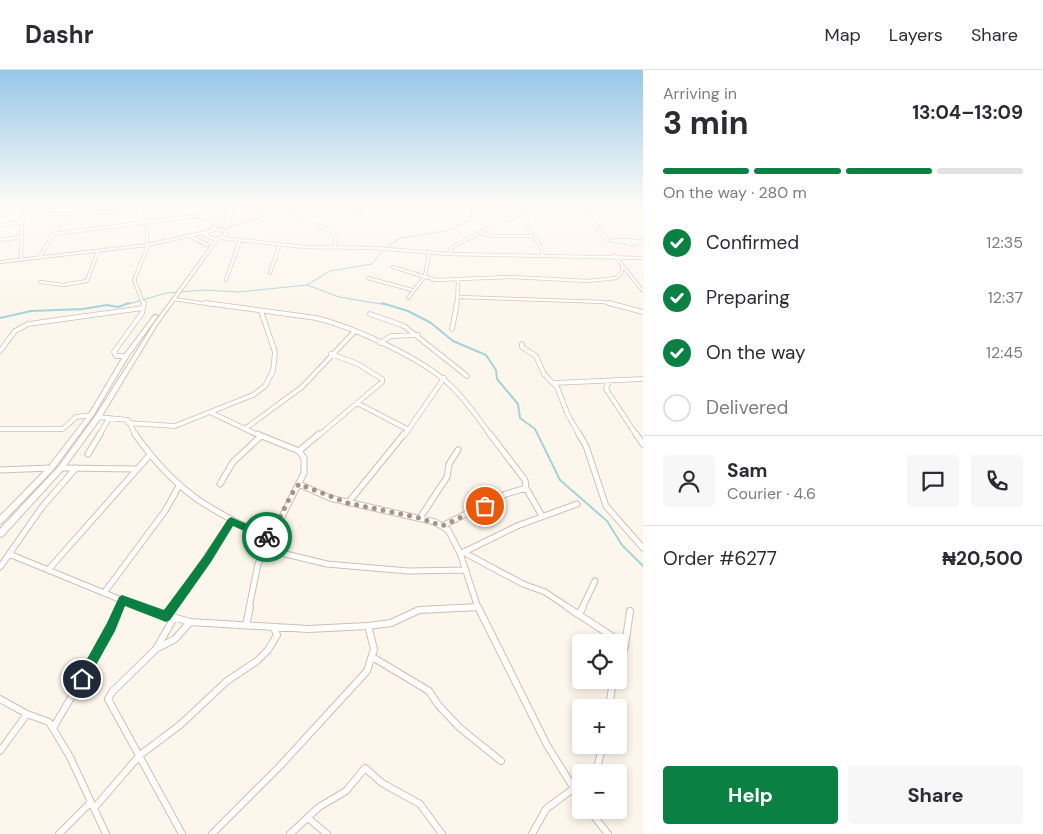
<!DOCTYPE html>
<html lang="en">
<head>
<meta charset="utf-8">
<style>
	body { margin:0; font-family:"DM Sans",sans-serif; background:#f7f7f7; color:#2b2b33; height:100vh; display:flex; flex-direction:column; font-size:19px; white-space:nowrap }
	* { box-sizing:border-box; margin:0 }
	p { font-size:16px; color:#7c7c81 }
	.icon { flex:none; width:28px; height:28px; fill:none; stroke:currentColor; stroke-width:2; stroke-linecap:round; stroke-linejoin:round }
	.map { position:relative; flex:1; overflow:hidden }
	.drawer { display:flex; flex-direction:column; background:#fff; width:400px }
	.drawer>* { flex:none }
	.tools { position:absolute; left:572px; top:564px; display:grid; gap:10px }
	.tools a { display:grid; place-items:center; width:55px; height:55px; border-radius:5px; background:#fff; box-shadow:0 2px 8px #0003; font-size:25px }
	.pin { position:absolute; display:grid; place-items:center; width:42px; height:42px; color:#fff; margin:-21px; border:2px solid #fff; border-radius:50%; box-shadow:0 1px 5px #0007 }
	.courier { position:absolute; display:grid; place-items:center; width:50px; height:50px; margin:-25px; border:4px solid #0b8043; border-radius:50%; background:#fff; color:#222; box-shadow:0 1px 6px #0007 }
	.summary em { font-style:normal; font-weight:700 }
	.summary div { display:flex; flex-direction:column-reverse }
	.summary { display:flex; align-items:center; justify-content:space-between; height:85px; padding:0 20px }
	h1 { font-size:32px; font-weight:700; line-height:38px }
	.bar { display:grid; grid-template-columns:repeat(4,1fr); gap:8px 5px; align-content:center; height:60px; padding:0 20px }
	.bar i { height:6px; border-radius:4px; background:#e1e1e2 }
	.bar .current { background:#0b8043 }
	.bar p { grid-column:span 4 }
	.line { display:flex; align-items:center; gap:12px; padding:0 20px; border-top:1px solid #e1e1e2 }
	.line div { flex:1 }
	.round { display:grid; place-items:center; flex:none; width:52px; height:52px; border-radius:5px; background:#f7f7f7 }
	ol { padding:0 20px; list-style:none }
	li { display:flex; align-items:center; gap:15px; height:55px }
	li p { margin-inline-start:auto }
	li .icon { padding:5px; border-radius:50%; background:#0b8043; color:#fff; stroke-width:4 }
	li:last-child { color:#7c7c81 }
	li i { width:28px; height:28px; border:2px solid #e1e1e2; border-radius:50% }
	.button { display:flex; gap:10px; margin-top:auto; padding:10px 20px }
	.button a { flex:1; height:58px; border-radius:5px; background:#0b8043; color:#fff; font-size:20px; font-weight:700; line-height:58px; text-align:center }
	.button a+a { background:#f7f7f7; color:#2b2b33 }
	header { display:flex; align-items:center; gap:30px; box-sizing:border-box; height:70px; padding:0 25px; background:#fff; border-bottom:1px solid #e1e1e2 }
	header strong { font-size:24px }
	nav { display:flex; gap:28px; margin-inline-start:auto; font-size:18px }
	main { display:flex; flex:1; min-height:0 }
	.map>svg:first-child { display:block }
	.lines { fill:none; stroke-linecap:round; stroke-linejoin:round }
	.stream-far1 { stroke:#a5d3da; stroke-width:1 }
	.stream { stroke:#a5d3da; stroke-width:2 }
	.minor-far3-casing { stroke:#d1beb0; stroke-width:4 }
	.minor-far2-casing { stroke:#d1beb0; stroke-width:5.5 }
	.minor-far1-casing { stroke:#d1beb0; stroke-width:7 }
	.minor-casing { stroke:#d1beb0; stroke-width:8 }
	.secondary-casing { stroke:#d6c0b0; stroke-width:2 }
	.minor-far3 { stroke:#fff; stroke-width:2.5 }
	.minor-far2 { stroke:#fff; stroke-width:4 }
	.minor-far1 { stroke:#fff; stroke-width:5 }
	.minor { stroke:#fff; stroke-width:6 }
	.secondary { fill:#fff; fill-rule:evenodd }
	.route { fill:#0b8043 }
	.done { stroke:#a89285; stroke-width:5; stroke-dasharray:0 9 }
</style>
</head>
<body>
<header>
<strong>Dashr</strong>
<nav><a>Map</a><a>Layers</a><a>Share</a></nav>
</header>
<main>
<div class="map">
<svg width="643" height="764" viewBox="0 0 643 764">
	<rect width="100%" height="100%" fill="#fdf6ec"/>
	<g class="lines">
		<path class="stream-far1" d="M307 215 339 227 387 235
			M125 235 166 223 205 220 239 222 307 215 330 201 372 194 387 176 401 168 446 161 471 150 472 139 476 134"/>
		<path class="stream" d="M382 233 408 241 431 253 453 271 486 285 496 300 497 309 518 334 520 348 535 359 560 410 607 451 622 475 643 496
			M0 248 31 241 83 239 107 235 118 237 129 233"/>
		<g class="minor-far3-casing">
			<path id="minor-far3" d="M325 134 351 146 361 143
				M517 134 529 140
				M580 134 606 169 631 174 643 171
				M286 137 290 139 292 147 332 161 336 170 334 177
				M312 137 315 134
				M408 138 420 134
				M49 144 113 142 145 137
				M521 144 528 150 527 158 540 175 543 185
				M0 155 22 152
				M481 163 493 166H532
				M53 164 197 146 219 153
				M222 168 305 177 375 178 449 184 643 188
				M0 170 21 167
				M618 170 640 171
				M449 184 451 178 492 156 543 134
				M614 185 643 221
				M39 188 53 164 72 143
				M21 190 22 152 27 134
				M393 197 436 210 512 207 588 211 616 208 622 202V195
				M270 203 280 174
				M368 208 412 220
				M226 210 240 170
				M40 212 63 215 87 211 98 181
				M459 227 604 232 614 235
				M408 228 425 206 429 183
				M173 229 215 235
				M144 235 134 210 147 178V156L144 134
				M457 235 458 210"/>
		</g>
		<g class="minor-far2-casing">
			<path id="minor-far2" d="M206 233 316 248C353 257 422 288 450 315 466 330 478 348 491 366
				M609 233 643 242
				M370 244 404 256 467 306
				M452 259 457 233
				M380 273 391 266 418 265
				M522 274V277L536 286 544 304 557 317 568 345 580 366
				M0 281 15 261 28 254 143 238
				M126 286H116L114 282 142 243 144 233
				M609 311 606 319 637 366
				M554 313 643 309
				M357 333 407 359
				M212 343 260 366
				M98 347 128 350 136 366
				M128 353 175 356 253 325 265 316 273 301 275 282 261 241
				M246 358 302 317 355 261
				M0 359H63L76 347 91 345
				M99 366 109 348
				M318 366 382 312V309L358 294 331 284
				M404 366 444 308"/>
		</g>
		<g class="minor-far1-casing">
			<path id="minor-far1" d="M135 364C175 421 208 440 270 468
				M490 364 525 410 526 418 542 446
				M579 364 586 376 606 436 643 478
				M636 364 643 374
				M299 381 319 364
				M88 384 100 364
				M61 398 136 399
				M0 400 51 398
				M220 414 233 392 261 366
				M299 414 330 428 435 452 448 460 460 483 478 538
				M348 433 404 364
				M420 448 447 407 449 394 458 380
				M442 456 506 424 526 418
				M265 479 327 494 408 501 466 500
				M463 482 523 514 545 522 569 538
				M462 483 517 456 577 434
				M9 484 141 538
				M0 497 42 437 76 398
				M48 500 148 387
				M104 523 165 441 179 416
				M118 538 122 530
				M172 538 231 451
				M249 538 258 494 304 403V388L299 381 257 364
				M462 538 478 537
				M582 538 595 511"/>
		</g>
		<g class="minor-casing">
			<path id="minor" d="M138 537 190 552 308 559 368 556 391 553 419 540 478 537
				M478 537 547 675 581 730
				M567 537 624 574
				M579 544 583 537
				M166 546 173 537
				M246 555 250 537
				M156 579 174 548
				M374 588 429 621 439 636 460 658 501 691
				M619 594 625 576 630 541
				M0 629 27 644 49 652 70 687 106 764
				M609 638 613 610
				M53 658 97 584 119 537
				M0 681 27 644
				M593 702 598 694 603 675
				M95 737 140 685 180 655 227 611 257 591 268 580 277 565 274 558
				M589 740 608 764
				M308 748 327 764
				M59 764 91 732
				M182 764 108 629 112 622 156 579 175 569 190 552
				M212 764 280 696 367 601 374 579 368 556
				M290 764 319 737 346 721 365 698 382 713 420 734 442 764
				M532 764 546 739 581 713"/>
		</g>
		<g class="secondary-casing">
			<path id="secondary" d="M227 134H230L216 158 226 160 228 164 218 170 157 255 100 349 63 400 3 466 0 467V459L59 396 96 345 153 255 215 170 205 167 204 164 193 166 208 174V176H206L191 168 190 167 147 176 0 193V191L147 174 205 161 212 159ZM217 160 223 162 224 164 217 168 208 165V163Z
				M233 134H237L228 154 257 146 287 134H292L259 148 224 158 223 156Z
				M154 245H156L158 246 128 287 93 346 53 400 2 453 0 454V446L49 396 89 344 124 285Z"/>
		</g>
		<use href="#minor-far3" class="minor-far3"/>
		<use href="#minor-far2" class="minor-far2"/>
		<use href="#minor-far1" class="minor-far1"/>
		<use href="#minor" class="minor"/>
		<use href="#secondary" class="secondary"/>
	</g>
	<linearGradient id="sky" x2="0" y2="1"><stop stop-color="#97c7e8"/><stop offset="0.56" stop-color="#fefbf6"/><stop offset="1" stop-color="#fefbf6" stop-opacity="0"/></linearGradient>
	<rect width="643" height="241" fill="url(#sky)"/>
	<path class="route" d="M231 447 270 464V470L267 471 233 456 211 492 170 550 166 552 125 536 115 561 86 613H78V605L107 553 119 527 122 525 164 540 204 486 228 449Z"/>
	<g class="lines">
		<path class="done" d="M267 467 270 468 291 425 299 414 348 433 420 448 442 456 485 436"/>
	</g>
</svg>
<div class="tools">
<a><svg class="icon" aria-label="locate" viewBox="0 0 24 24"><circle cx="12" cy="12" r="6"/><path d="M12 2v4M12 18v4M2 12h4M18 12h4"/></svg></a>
<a>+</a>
<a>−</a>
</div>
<div class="pin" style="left:485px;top:436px;background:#ea580c"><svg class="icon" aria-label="bag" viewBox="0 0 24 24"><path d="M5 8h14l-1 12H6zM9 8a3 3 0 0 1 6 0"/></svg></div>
<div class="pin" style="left:82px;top:609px;background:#1f2937"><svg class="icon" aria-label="home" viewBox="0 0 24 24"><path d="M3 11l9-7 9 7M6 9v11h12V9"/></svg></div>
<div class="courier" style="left:267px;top:467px"><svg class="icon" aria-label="bike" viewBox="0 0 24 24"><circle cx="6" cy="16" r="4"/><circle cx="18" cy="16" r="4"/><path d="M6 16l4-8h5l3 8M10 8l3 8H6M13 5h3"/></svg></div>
</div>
<section class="drawer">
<div class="summary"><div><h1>3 min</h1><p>Arriving in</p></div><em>13:04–13:09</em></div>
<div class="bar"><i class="current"></i><i class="current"></i><i class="current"></i><i></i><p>On the way · 280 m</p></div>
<ol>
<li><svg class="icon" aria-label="check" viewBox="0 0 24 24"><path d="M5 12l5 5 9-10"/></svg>Confirmed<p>12:35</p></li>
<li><svg class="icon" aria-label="check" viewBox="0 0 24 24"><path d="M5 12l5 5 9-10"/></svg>Preparing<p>12:37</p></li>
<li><svg class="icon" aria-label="check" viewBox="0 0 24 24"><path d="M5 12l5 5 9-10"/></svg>On the way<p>12:45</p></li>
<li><i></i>Delivered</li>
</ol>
<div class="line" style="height:90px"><a class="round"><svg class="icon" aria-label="person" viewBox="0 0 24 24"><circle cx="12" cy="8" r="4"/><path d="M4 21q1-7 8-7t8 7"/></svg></a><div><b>Sam</b><p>Courier · 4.6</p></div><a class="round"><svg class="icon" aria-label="chat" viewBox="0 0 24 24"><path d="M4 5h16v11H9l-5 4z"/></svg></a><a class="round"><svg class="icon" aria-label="phone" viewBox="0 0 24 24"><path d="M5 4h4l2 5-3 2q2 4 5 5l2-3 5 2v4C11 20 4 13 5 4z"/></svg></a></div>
<div class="line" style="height:65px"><div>Order #6277</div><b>₦20,500</b></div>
<div class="button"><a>Help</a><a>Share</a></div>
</section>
</main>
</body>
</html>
